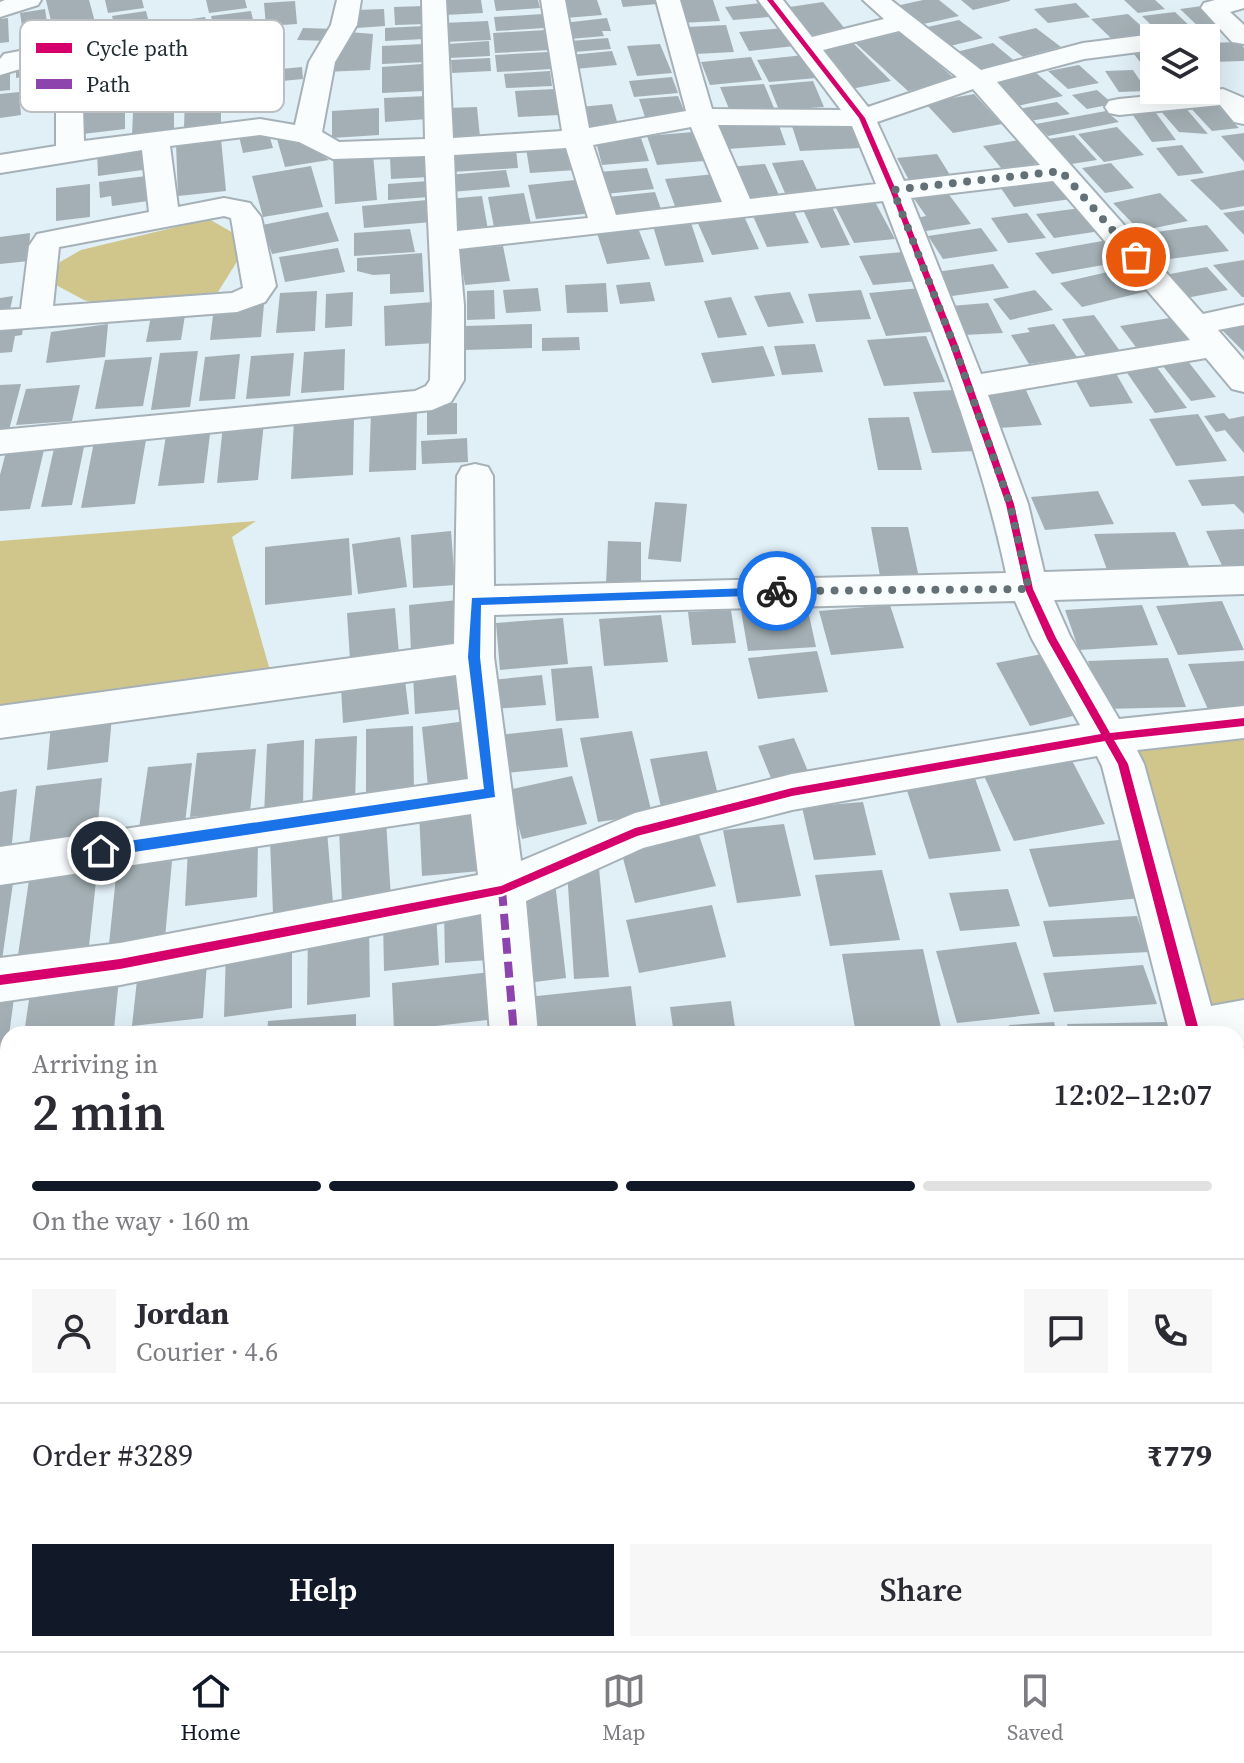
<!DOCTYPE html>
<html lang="en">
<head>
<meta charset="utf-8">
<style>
	body { margin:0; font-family:"Source Serif 4",serif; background:#f7f7f7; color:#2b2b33; height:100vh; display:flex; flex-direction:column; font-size:30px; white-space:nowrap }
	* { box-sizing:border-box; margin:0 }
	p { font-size:26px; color:#7c7c81 }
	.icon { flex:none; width:44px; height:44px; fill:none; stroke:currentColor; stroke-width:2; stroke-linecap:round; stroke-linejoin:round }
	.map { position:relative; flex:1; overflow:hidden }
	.drawer { position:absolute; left:0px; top:1026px; width:1244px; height:626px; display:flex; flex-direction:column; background:#fff; border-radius:24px 24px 0 0; box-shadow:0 8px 32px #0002 }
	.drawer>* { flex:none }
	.tools { position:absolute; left:1140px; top:24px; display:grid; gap:16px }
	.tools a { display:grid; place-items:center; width:80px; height:80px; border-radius:0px; background:#fff; box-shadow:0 8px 32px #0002; font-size:40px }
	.pin { position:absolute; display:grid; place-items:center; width:68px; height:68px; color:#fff; margin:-34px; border:4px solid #fff; border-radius:50%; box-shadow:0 2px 8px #0007 }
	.courier { position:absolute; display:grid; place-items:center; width:80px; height:80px; margin:-40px; border:6px solid #1a73e8; border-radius:50%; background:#fff; color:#222; box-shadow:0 2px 10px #0007 }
	.overview em { font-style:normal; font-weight:600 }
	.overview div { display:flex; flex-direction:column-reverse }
	.overview { display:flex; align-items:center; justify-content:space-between; height:136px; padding:0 32px }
	h1 { font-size:52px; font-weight:600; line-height:60px }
	.bar { display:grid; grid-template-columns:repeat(4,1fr); gap:12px 8px; align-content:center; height:96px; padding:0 32px }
	.bar i { height:10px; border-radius:6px; background:#e1e1e2 }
	.bar .selected { background:#111827 }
	.bar p { grid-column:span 4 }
	.line { display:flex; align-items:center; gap:20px; padding:0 32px; border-top:2px solid #e1e1e2 }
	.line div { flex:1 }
	.round { display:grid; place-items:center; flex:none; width:84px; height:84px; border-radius:0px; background:#f7f7f7 }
	.cta { display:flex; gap:16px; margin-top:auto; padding:16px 32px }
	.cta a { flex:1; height:92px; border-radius:0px; background:#111827; color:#fff; font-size:32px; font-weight:600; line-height:92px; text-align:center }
	.cta a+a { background:#f7f7f7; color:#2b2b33 }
	.menu { display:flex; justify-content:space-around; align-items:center; height:112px; border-top:2px solid #e1e1e2; background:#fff; font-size:22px; color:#7c7c81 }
	.menu a { display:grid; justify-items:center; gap:4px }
	.menu .selected { color:#111827 }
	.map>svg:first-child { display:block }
	.water { fill:#d0c68c }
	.building { fill:#a3afb4 }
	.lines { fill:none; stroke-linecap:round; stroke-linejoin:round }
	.minor-casing { stroke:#a6b1b7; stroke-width:4 }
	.minor { fill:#fafdfe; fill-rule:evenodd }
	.quiet { stroke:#8e44ad; stroke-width:8; stroke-dasharray:16 8; stroke-linecap:butt }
	.cycleway-casing { stroke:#fff; stroke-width:5 }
	.cycleway { fill:#d6006c; fill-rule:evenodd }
	.route { fill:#1a73e8 }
	.done { stroke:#637076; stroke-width:8; stroke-dasharray:0 14.4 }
	.key { fill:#fff; stroke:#bcbfc1; stroke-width:2 }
	.key-label { font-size:22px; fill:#1f2b31 }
</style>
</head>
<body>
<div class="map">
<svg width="1244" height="1651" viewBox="0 0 1244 1651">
	<rect width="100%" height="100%" fill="#e1eff6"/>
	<path class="water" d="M209 219 235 234 241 255 218 292 103 305 84 300 54 284 60 262 81 250Z
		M256 521 232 537 271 674 0 713V541Z
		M1244 727V1018L1214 1024 1129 739Z"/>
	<path class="building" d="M46 0H89L95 22 53 29Z
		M105 0H142L144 8 108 13Z
		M206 0H245L247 8 209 13Z
		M444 0H481L483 13 445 15Z
		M494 0H538L540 8 496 11Z
		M559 0H597L602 15 565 18Z
		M621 0H656L657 4 623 7Z
		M673 0H713L720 21 680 23Z
		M923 0H939L959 16 919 25 896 6Z
		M961 0H1010V1L973 10Z
		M1124 0H1155L1165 9 1138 13Z
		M295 1 297 24 266 26 264 3Z
		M823 2 846 30 804 36 783 8Z
		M761 3 769 17 733 20 725 7Z
		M1076 3 1090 17 1048 23 1034 9Z
		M424 6 425 24 395 25 394 7Z
		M1202 6 1224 28 1202 30 1180 9Z
		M45 9 48 29 23 33 20 13Z
		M384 9 385 26 357 28V10Z
		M146 11 151 30 117 35 112 16Z
		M251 11 255 29 216 35 211 16Z
		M1175 12 1196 32 1163 37 1142 16Z
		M543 14 545 28 496 31 494 17Z
		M1128 14 1151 35 1114 41 1091 19Z
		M205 17 209 33 180 37 177 21Z
		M8 18 9 42 0 43V19Z
		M607 18 611 31H602L604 36 570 39 563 23Z
		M959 20 983 38 946 47 923 28Z
		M488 21 491 40 444 42 443 23Z
		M726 25 734 52 695 54 687 27Z
		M424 26V39L385 41V28Z
		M303 28 336 29 331 41 297 40Z
		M784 28 795 46 749 51 739 32Z
		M1036 28 1061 47 1023 57 998 37Z
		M899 29 956 80 908 91 852 40Z
		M546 30 550 50 495 53 493 33Z
		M349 32 373 34 370 70 324 72Z
		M608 38 611 49 574 52 570 41Z
		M489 41 490 56 449 58 448 44Z
		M1240 42 1244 48V61L1210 62 1206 56V43Z
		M853 43 891 81 851 89 814 51Z
		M993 43 1017 63 980 72 956 52Z
		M424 44 425 62 382 64V46Z
		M660 44 672 73 637 76 627 46Z
		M1154 48V61L1140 62 1131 50Z
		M612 51 617 65 575 69 571 55Z
		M548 52 551 69 497 72 495 55Z
		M804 55 817 78 769 82 757 60Z
		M49 56 50 73 16 78V61Z
		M751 57 762 80 710 85 701 62Z
		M490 58 491 71 452 73 451 60Z
		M422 64 424 91 382 93V67Z
		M1079 65 1099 83 1068 89 1048 71Z
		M1154 66V87L1140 67Z
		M302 67 303 79 261 83 260 71Z
		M10 68V90L0 91V69Z
		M1133 70 1147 91 1119 92 1105 71Z
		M550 71 552 86 506 88 504 74Z
		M1035 72 1063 96 1017 106 990 81Z
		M672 77 678 93 634 97 629 81Z
		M813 81 824 107 779 110 769 85Z
		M764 84 774 108 730 111 720 87Z
		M555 89 559 115 518 117 515 91Z
		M1097 90 1113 104 1087 109 1072 95Z
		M19 92 21 115 0 118V94Z
		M221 92V125L184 128 185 95Z
		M974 94 1002 124 953 133 925 103Z
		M427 96 428 119 385 122 384 98Z
		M678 96 685 113 645 117 639 99Z
		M1213 101 1239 128 1212 131 1187 104Z
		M125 102V129L74 135V108Z
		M1057 102 1070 114 1030 121 1018 109Z
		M612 104 618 125 586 128 580 107Z
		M1183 105 1208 134 1179 132 1158 108Z
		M477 107 480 137 450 139 448 108Z
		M379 108V135L332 138V111Z
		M174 109V130L132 135 133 113Z
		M1153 109 1176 140 1152 142 1130 111Z
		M1106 111 1119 122 1048 136 1036 124Z
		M777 120 786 145 726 149 718 124Z
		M848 121 860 148 800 151 791 123Z
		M1117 127 1144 155 1104 162 1078 134Z
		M268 131 273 148 243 153 239 136Z
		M693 132 704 161 657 165 647 136Z
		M1244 133V162L1221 136Z
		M1074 135 1097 160 1065 165 1042 140Z
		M297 136 329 160 285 167 277 139Z
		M641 138 649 161 602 165 596 142Z
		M221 139 226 191 178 196 176 144Z
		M1020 140 1039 163 1002 169 983 146Z
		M148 144 150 169 98 176 97 150Z
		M572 145 576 170 530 173 526 148Z
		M1182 145 1204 173 1178 176 1156 148Z
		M516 149 518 168 451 172 449 153Z
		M373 154 377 200 335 204 333 157Z
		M429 154 430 177 391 179 390 156Z
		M937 154 950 175 909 180 897 158Z
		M803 160 817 190 785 193 772 163Z
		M1111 163 1134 188 1105 193 1082 168Z
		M765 164 779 195 741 199 728 167Z
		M311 166 323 207 263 217 252 176Z
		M647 168 654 189 605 194 599 172Z
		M506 170 510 187 451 192 448 175Z
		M1244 170V206L1221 210 1190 180Z
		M715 174 727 204 676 209 665 179Z
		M146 176 148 201 112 206 111 196 100 198 99 182Z
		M1054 177 1071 199 1014 207 998 184Z
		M584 179 593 213 536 219 528 185Z
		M428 181 429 197 388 200V184Z
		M90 184V217L56 221V188Z
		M944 188 971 224 926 231 917 218 926 216 910 193Z
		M655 192 662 212 614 217 608 197Z
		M524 193 531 224 494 227 488 197Z
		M1160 193 1188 221 1140 231 1113 203Z
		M482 196 488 230 454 233 448 199Z
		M427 200 431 222 364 228 362 206Z
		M875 202 895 239 854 243 835 206Z
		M832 207 850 245 821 248 803 210Z
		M1088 207 1107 230 1054 238 1036 214Z
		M793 209 809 243 767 247 752 214Z
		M1244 210V235L1223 213Z
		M328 212 339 241 272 254 262 225Z
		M1027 213 1046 238 1008 243 991 218Z
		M743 214 759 249 712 255 696 219Z
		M691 223 704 262 665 266 653 226Z
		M1207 225 1229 251 1155 261 1134 235Z
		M638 228 650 259 607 264 597 233Z
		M981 228 998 251 943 259 928 236Z
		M410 229 415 252 354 256V233Z
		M30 233 29 261 0 264V237Z
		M1108 240 1126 261 1052 274 1035 253Z
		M503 246 510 281 465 285 459 250Z
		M338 248 345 272 285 282 279 257Z
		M903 252 917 281 873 285 859 256Z
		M422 253 424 292 390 294V274L373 275 357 271V258Z
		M1244 260V297H1242L1213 265Z
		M993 264 1009 288 952 296 936 272Z
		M1207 267 1228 290 1186 298 1165 275Z
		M1125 268 1148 291 1082 307 1060 283Z
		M650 282 655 301 620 304 616 285Z
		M606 283 608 312 567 313 565 285Z
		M538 288 541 311 506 313 503 290Z
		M921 288 940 331 886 336 869 293Z
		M494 290 495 319 467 320V291Z
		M861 290 871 319 816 322 808 294Z
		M1035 290 1053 310 1010 320 993 299Z
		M317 291 315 331 276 333 280 293Z
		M353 292 352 326 325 328 326 294Z
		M790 292 804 323 768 327 754 296Z
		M13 296 9 314 0 315V298Z
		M731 297 747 335 718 338 704 301Z
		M433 302 436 343 385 346 384 306Z
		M988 303 1003 333 964 335 950 306Z
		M264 304 261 337 210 340 214 307Z
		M186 309 181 340 146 342 152 311Z
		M1094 315 1120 351 1086 356 1062 319Z
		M1176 317 1195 341 1138 350 1120 326Z
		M1244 318V352L1216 324Z
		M24 321 22 335 15 336 12 352 0 353V324Z
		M108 324 105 357 46 363 51 332Z
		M532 324V348L464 350 465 326Z
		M1054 324 1077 357 1029 364 1011 335 1030 332 1027 328Z
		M926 336 945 382 884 386 867 340Z
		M579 337 580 350 542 351V338Z
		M815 344 823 372 782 375 774 346Z
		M763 346 775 376 712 383 701 353Z
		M345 349 344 390 301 393 304 352Z
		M198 351 190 407 151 410 160 353Z
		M294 353 290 396 246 399 251 356Z
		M240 354 235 399 199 401 205 357Z
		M1183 355 1216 397 1191 401 1158 360Z
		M152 357 143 406 95 409 105 360Z
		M1156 366 1187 408 1155 413 1125 370Z
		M1114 370 1133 403 1090 407 1072 374Z
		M21 384 9 430H0V385Z
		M80 385 72 421 16 425 26 389Z
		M1024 386 1042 425 998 428 981 389Z
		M954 390 975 451 932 453 913 392Z
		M457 403V434L427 435V404Z
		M417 409 416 470 369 472 371 412Z
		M1224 413 1229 419 1244 416V453L1225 430 1216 432 1204 416Z
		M1198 414 1227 461 1176 466 1149 419Z
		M354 415 353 475 291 479 294 419Z
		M909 417 922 470H878L868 418Z
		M264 422 258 480 217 483 223 425Z
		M211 426 204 483 158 486 167 429Z
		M147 434 135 504 81 508 95 437Z
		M467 438 468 462 422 464 421 441Z
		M85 442 72 505 41 507 55 444Z
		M44 450 30 509 0 511V475L6 452Z
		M1244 476V514L1234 504 1202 506 1188 480Z
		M1098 491 1114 524 1045 530 1031 497Z
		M655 502 687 504 681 562 648 559Z
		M871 527H908L921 587H882Z
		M1244 529V571L1225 572 1206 531Z
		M451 531 455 585 413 588 411 535Z
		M1175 532 1193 575 1110 578 1094 534Z
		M400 537 407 587 358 594 352 544Z
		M349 538 352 595 265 605V547Z
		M608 541 641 542V585L606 584Z
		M458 600 461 649 411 653 409 605Z
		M1222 601 1244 650 1178 655 1156 606Z
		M890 605 904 648 831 655 819 611Z
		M1142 605 1158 645 1079 650 1065 610Z
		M807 606 816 647 748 651 741 610Z
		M395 608 399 654 350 660 347 613Z
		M731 610 736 643 692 645 688 612Z
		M661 615 668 662 604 666 599 619Z
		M563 618 568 664 500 670 496 623Z
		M817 651 828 692 758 699 748 658Z
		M1042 654 1077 715 1030 726 996 663Z
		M1168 658 1186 707 1104 709 1088 661Z
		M1244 661V712L1210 714 1188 664Z
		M592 666 599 718 556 721 551 669Z
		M470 668 473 708 415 714 413 675Z
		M542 675 546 705 494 709 491 680Z
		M405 680 409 714 343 723 341 688Z
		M112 716 108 762 47 770 51 724Z
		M473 720 480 779 428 786 422 727Z
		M413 726 414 790 366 794V729Z
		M562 728 568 767 504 773 500 735Z
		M632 731 652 814 598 822 580 738Z
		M357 736 355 803 312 806 315 739Z
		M794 738 810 776 773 783 758 746Z
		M304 740 303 813 264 817 267 744Z
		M1065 747 1105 824 1014 841 978 763Z
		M256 749 250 812 190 817 197 753Z
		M707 751 719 799 661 807 650 759Z
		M192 763 184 832 138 835 148 767Z
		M972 770 1001 851 929 859 903 778Z
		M572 776 587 824 522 839 508 790Z
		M102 778 97 835 29 844 36 786Z
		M17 789 11 854 0 855V792Z
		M863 802 876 855 814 860 802 807Z
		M476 805 481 871 422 876 419 811Z
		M386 821 391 898 342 904 339 827Z
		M784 824 801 896 737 903 723 830Z
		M327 831 333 903 273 913 270 841Z
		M698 832 716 886 635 903 620 847Z
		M258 840 257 897 185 906 188 849Z
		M1119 840 1141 898 1049 907 1029 849Z
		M172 861 165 938 109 944 117 867Z
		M599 868 609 977 574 979 567 870Z
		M882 870 900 940 830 946 815 875Z
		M97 872 89 946 18 955 29 880Z
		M555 882 566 978 519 984 511 886Z
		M13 883 2 960H0V884Z
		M1008 889 1020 926 960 931 949 893Z
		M501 904 503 959 445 963 444 910Z
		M712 905 726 957 639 973 626 920Z
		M436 912 439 965 384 971 383 918Z
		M1137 916 1149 952 1053 957 1043 921Z
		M369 924 370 997 307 1005 308 931Z
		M292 941V1008L224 1017 226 949Z
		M1016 942 1040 1014 957 1023 936 951Z
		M923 949 942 1032 856 1034 842 954Z
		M207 963 203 1018 132 1026 138 971Z
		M1143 965 1157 1004 1054 1012 1043 973Z
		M120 969 114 1029 76 1034H24L32 979Z
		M491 972 495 1019 394 1031 392 983Z
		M16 983 6 1058 0 1059V986Z
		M631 986 637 1034H531L528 997Z
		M731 1001 736 1034H674L670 1007Z
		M356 1014V1034H267L268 1021Z
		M1054 1022 1057 1034H1012L1009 1025Z
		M1166 1022 1169 1034H1069L1067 1024Z
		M1236 1067H1244L1243 1134 1236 1109Z
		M8 1391V1540L7 1548H0V1392Z
		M96 1644H159L158 1651H95Z
		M213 1644H348V1651H212Z
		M670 1644H693L694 1651H633Z
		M709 1644H788L789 1651H709Z"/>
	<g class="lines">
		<g class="minor-casing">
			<path id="minor" d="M5 0H41L38 5 0 17V2Z
				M337 0H361L357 25 335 62 322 132 339 142 425 139 422 0H446L453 138 562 131 541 0H565L589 128 686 111 656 0H680L712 109 841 110 758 0H783L812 37 884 19 863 0H891L981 70 1083 43 1154 34 1163 37 1154 38V50L1084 59 997 82 1203 314 1244 305V325L1218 330 1244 360V392L1232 389 1206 358 988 395 1028 504 1044 572 1244 566V594L1054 600 1070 636 1119 719 1244 706V738L1137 750 1144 764 1211 1006 1244 1000V1046L1236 1047V1034H1170L1102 766 1097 756 792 810 643 848 526 901 538 1034H490L481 914 120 985 0 1002V958L120 943 478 875 471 814 0 885V847L468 779 456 675 0 738V706L454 644 457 476 462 467 475 464 488 467 493 476 494 586 1006 573C979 445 929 323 883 201L459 249 464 305V380L451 402 432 410 0 454V430L415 391 426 386 430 380 432 305 425 156 333 159 299 142 260 135 170 146 178 207 224 198 250 203 261 217 276 286 265 302 237 312 0 330V310L21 309 29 246 37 234 149 212 142 150 0 173V155L56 146V77L44 62 0 75V59L4 54 51 45 60 47 82 77 84 141 260 119 295 125 309 62 331 25ZM899 31 957 77 868 107 823 50ZM973 89 1040 165 904 181 877 122ZM718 125 852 126 876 184 750 199ZM691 127 722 202 616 215 593 145ZM566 148 588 218 457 231 454 155ZM1053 181 1190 340 981 374 911 198ZM224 216 231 218 243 288 232 293 53 306 59 247ZM1015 601 1032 639 1080 725 792 774 635 813 521 861 494 657V615Z
				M1215 0H1244V8L1230 12 1244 25V44L1232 42 1201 8 1204 3Z
				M1223 89 1244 98V124L1234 122 1220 105 1119 115 1109 113 1105 107 1109 101 1119 99Z
				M0 1358H8V1416H0Z
				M1236 1451 1244 1455V1565L1236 1562Z
				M141 1644H205V1651H141Z"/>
		</g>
		<use href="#minor" class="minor"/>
		<path class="quiet" d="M502 890 514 1034"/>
		<g class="cycleway-casing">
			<path id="cycleway" d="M767 0H773L865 118 896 190 959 348 1014 504 1033 589 1056 638 1110 733 1244 718V726L1114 740 1128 764 1200 1034H1188L1118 764 1105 741 792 796 637 836 502 894 120 969 0 985V975L120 959 501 886 635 828 792 788 1101 734 1047 639 1025 589 1006 504 951 348 890 190 859 118Z"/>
		</g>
		<use href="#cycleway" class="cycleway"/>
	</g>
	<path class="route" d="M777 587 783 591 777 595 481 605 480 657 495 797 101 857 95 851 101 845 484 789 468 657 472 598Z"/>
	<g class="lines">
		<path class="done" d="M777 591 1029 589 1010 504 955 348 893 190 1061 171 1136 257"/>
	</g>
	<rect x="20" y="20" width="264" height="92" rx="12" class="key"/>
	<rect x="36" y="43" width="36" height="10" fill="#d6006c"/>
	<rect x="36" y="79" width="36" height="10" fill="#8e44ad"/>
	<g class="key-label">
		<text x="86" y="56">Cycle path</text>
		<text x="86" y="92">Path</text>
	</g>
</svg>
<div class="tools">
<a><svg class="icon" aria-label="layers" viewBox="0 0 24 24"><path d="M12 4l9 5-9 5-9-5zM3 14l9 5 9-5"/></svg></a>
</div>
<div class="pin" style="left:1136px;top:257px;background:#ea580c"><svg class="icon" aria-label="bag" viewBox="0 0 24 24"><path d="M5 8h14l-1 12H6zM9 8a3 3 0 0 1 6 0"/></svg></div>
<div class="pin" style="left:101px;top:851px;background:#1f2937"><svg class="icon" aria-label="home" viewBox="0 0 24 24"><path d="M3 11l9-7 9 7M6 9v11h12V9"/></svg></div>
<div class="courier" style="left:777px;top:591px"><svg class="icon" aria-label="bike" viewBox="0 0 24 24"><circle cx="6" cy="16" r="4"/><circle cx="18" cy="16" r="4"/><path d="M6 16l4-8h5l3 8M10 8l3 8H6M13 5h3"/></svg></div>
<section class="drawer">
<div class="overview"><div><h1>2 min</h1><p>Arriving in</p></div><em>12:02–12:07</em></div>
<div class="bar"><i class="selected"></i><i class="selected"></i><i class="selected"></i><i></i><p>On the way · 160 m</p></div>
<div class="line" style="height:144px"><a class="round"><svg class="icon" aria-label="person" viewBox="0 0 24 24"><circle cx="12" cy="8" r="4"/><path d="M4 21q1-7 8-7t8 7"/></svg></a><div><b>Jordan</b><p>Courier · 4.6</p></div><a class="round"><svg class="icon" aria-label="chat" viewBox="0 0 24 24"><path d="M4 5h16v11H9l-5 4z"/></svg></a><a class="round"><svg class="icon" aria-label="phone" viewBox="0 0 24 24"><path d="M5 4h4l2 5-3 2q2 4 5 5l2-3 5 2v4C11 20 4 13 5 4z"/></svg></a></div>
<div class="line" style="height:104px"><div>Order #3289</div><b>₹779</b></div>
<div class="cta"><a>Help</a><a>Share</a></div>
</section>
</div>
<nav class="menu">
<a class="selected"><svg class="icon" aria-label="home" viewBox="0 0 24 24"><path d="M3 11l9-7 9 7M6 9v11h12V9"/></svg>Home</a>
<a><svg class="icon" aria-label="map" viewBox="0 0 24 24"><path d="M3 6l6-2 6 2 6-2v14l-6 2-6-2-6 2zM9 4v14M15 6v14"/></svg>Map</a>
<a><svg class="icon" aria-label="saved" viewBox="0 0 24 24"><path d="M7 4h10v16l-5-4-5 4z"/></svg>Saved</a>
</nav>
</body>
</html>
